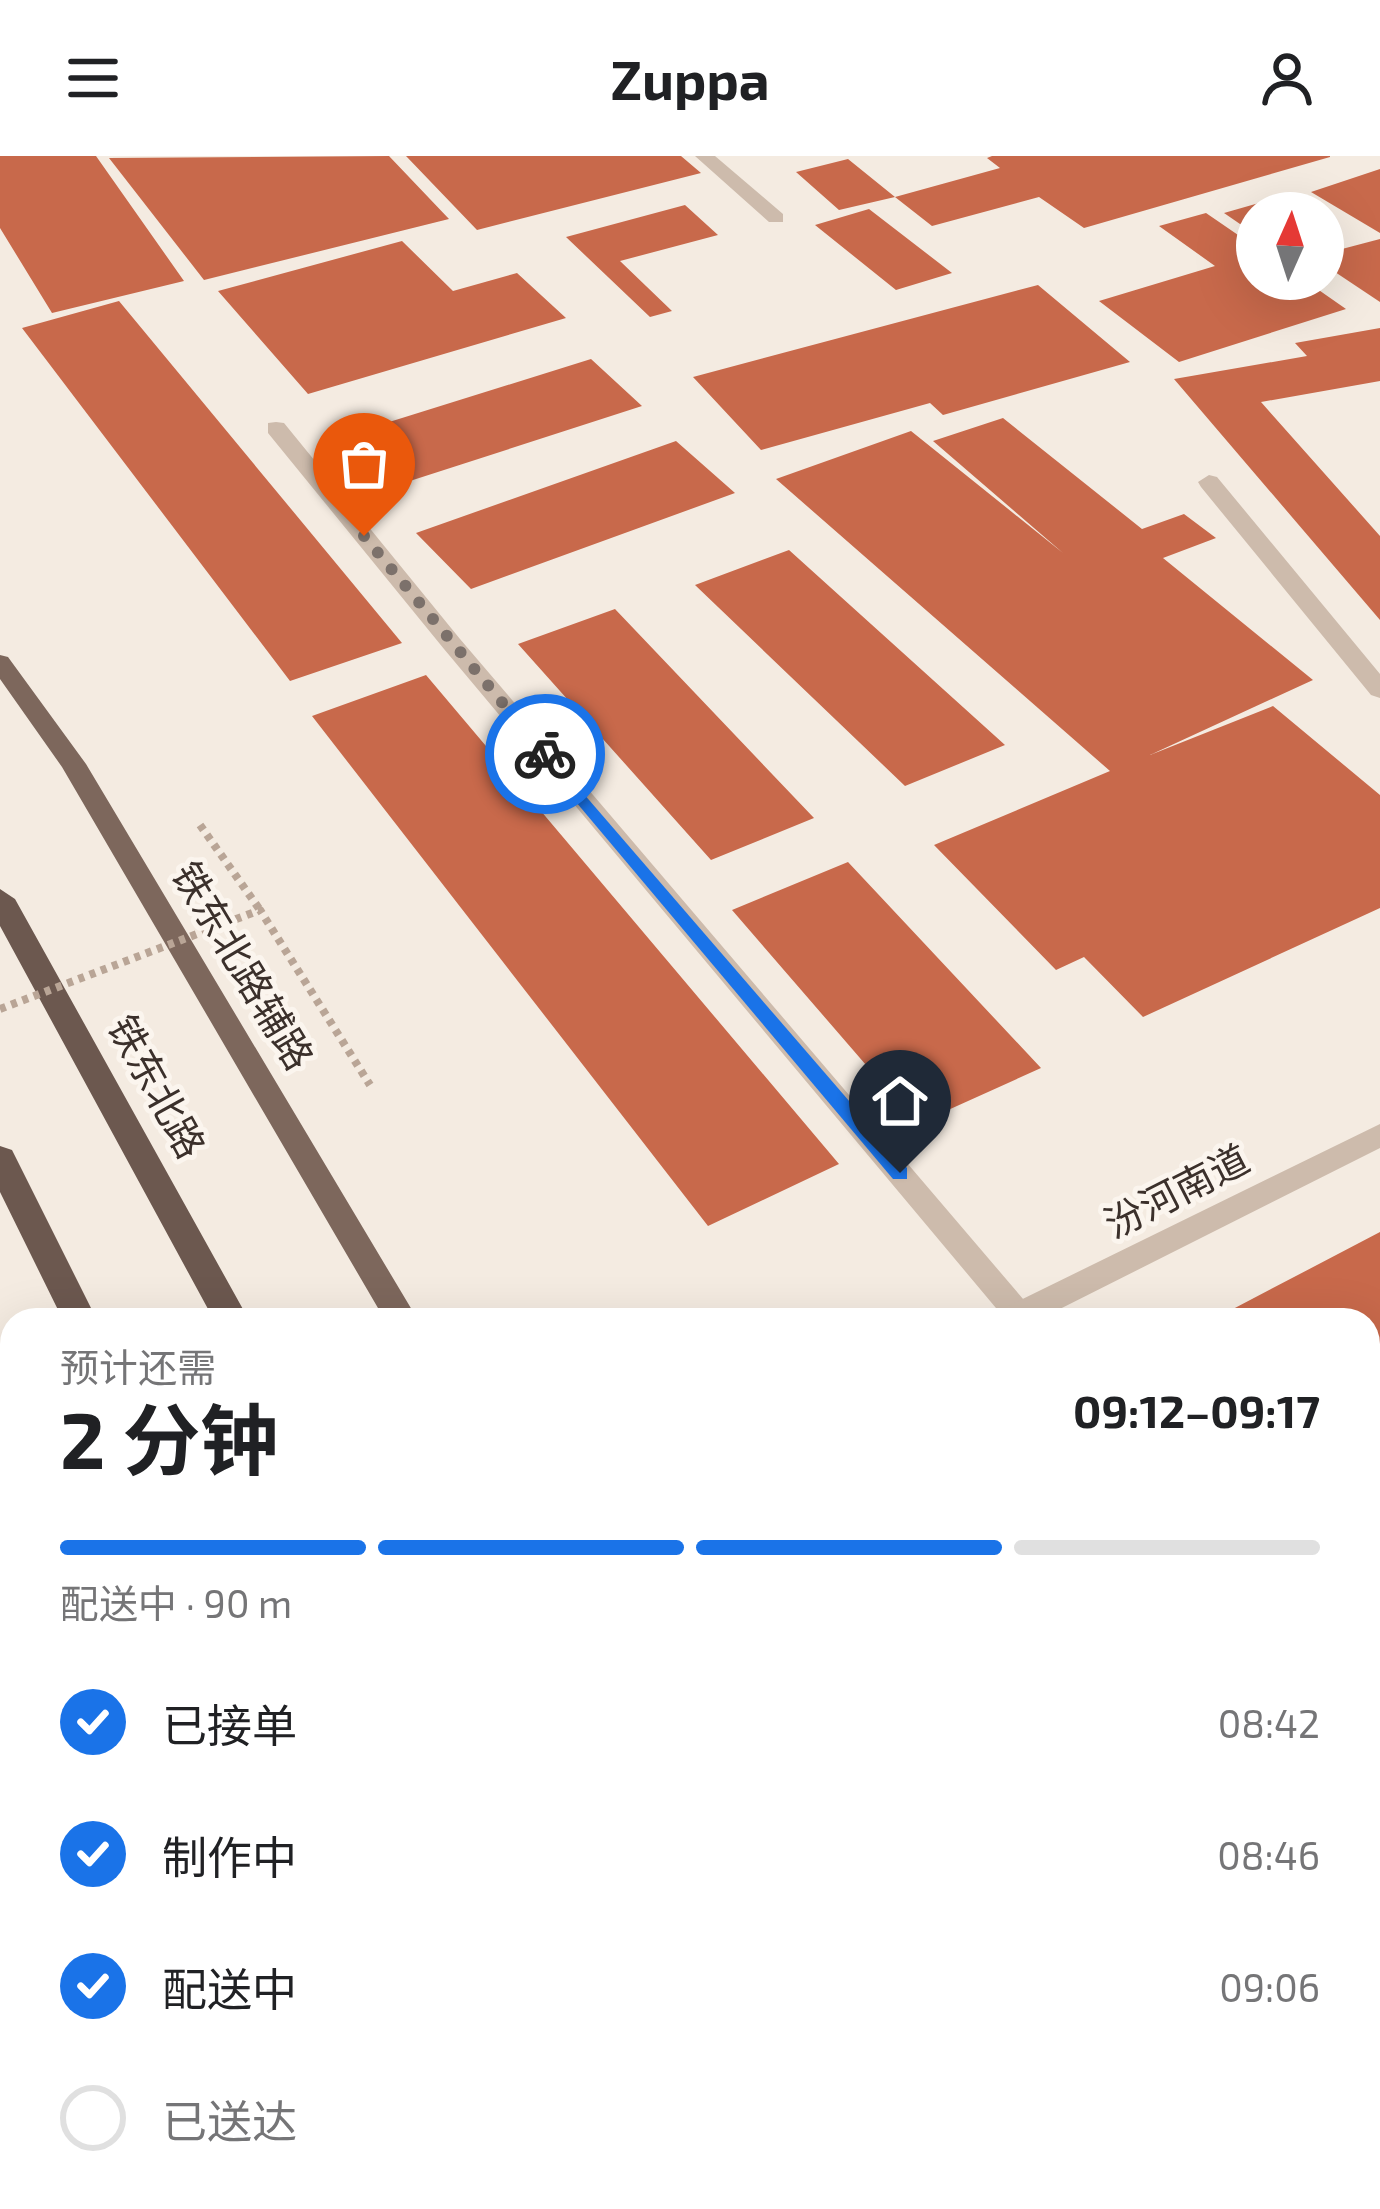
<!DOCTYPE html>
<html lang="zh">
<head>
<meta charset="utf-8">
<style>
	body { margin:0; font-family:"Exo 2","Noto Sans SC",sans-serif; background:#f6f6f6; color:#202124; height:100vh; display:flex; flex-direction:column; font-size:45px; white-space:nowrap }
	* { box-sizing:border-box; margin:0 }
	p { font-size:39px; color:#757577 }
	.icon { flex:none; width:66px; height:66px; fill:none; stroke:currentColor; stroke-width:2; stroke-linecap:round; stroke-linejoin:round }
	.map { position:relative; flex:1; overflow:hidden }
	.drawer { position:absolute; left:0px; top:1152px; width:1380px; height:903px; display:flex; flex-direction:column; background:#fff; border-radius:36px 36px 0 0; box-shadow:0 12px 48px #0002 }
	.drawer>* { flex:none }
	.needle { width:78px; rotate:3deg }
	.fabs { position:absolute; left:1236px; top:36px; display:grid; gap:24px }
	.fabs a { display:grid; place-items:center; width:108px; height:108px; border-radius:50%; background:#fff; box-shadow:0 12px 48px #0002; font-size:60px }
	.pin { position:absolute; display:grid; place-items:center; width:102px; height:102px; color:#fff; margin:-123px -51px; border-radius:50% 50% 50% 0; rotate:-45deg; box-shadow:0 0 12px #0007 }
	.pin .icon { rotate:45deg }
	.courier { position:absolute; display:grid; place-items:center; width:120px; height:120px; margin:-60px; border:9px solid #1a73e8; border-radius:50%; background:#fff; color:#222; box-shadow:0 3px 15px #0007 }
	.overview em { font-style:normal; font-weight:700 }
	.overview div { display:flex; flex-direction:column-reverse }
	.overview { display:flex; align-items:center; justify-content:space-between; height:204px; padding:0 60px }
	h1 { font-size:78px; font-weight:700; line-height:90px }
	.bar { display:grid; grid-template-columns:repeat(4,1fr); gap:18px 12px; align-content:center; height:144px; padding:0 60px }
	.bar i { height:15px; border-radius:9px; background:#e0e0e0 }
	.bar .current { background:#1a73e8 }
	.bar p { grid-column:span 4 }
	ol { padding:0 60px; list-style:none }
	li { display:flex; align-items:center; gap:36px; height:132px }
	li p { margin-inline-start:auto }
	li .icon { padding:12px; border-radius:50%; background:#1a73e8; color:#fff; stroke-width:4 }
	li:last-child { color:#757577 }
	li i { width:66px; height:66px; border:6px solid #e0e0e0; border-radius:50% }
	header { display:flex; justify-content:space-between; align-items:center; height:156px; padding:0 60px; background:#fff; font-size:54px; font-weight:700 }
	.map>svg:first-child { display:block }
	.green { fill:#b8c4a0 }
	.building { fill:#c8694b }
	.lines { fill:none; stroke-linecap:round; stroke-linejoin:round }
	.path { stroke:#b9a596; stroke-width:8; stroke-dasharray:6 6; stroke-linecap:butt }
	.service { fill:#cdbbac; fill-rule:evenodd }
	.minor { fill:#cdbbac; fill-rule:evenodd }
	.tertiary { fill:#cdbbac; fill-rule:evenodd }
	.primary { fill:#7d675c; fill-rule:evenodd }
	.trunk { fill:#6c584f; fill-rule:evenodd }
	.path-bridge { stroke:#b9a596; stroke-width:8; stroke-dasharray:6 6; stroke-linecap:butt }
	.route { fill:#1a73e8 }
	.done { stroke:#7c716b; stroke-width:12; stroke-dasharray:0 21.6 }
	.labels { text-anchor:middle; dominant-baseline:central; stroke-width:10; stroke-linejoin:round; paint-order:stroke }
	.street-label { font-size:39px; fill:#3b302b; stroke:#fbf5ee }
</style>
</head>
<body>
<header><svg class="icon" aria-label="menu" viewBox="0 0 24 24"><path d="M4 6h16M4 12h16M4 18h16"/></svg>Zuppa<svg class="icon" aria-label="person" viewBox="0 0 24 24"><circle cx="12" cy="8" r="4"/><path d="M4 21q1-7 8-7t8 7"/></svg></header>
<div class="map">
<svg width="1380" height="2053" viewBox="0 0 1380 2053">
	<rect width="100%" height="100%" fill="#f4ebe1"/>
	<path class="green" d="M0 1668 12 1698V1821L0 1827Z"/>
	<path class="building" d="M0 0H96L184 125 52 157 0 72Z
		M389 0 449 63 204 124 109 2Z
		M406 0H681L701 17 477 74Z
		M992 0H1330V1L1084 72 1039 41 932 70 895 41 1000 12 987 2Z
		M848 3 895 41 839 54 796 16Z
		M1380 13V77L1311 36Z
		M1290 38 1306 49 1257 57V63L1240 68 1224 57Z
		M685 49 718 79 620 105 672 155 650 161 566 81Z
		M869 53 952 117 896 134 815 69Z
		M1206 57 1257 92V123H1303L1346 153 1179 206 1099 145 1215 110 1159 70Z
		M1380 83V146L1323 108V98Z
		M402 85 453 135 517 117 566 162 308 238 218 135Z
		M1038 129 1130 206 943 259 930 247 761 294 693 221Z
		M119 145 402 487 290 525 22 172Z
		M1380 172V225L1261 246 1380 380V464L1174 223 1307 200 1295 187Z
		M591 203 642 250 385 333 338 282Z
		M1003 262 1142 373 1184 358 1216 382 1163 402 1313 524 1150 599 1273 550 1380 639V752L1143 861 1084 801 1056 814 934 689 1110 615 776 323 911 275 1063 397 933 285Z
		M676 285 735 337 471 433 416 377Z
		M789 394 1005 589 905 630 695 429Z
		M615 453 814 662 711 704 518 488Z
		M426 519 839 1008 708 1070 312 560Z
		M848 706 1041 912 917 968 732 754Z
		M1380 1076V1279L1368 1286V1164H1212Z
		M1380 1399V1497L1368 1483V1407Z
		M1368 1665 1380 1680V1997L1368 1981Z"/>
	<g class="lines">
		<path class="path" d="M200 669 260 754"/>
		<path class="service" d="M276 266 284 267 460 483 1041 1164H1006L444 493 268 277V267Z
			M1368 1557 1380 1562V1605L1368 1601Z"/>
		<path class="minor" d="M695 0H715L783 58V66H769Z
			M1209 319 1217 321 1380 518V542L1371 539 1201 331 1198 326Z"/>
		<path class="tertiary" d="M1380 968V992L1038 1164H993L998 1155Z
			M0 1395 12 1399V1454L0 1449Z
			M255 2043H297L301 2053H259Z"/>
		<path class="primary" d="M0 499 8 501 86 608 418 1164H385L62 611 0 523Z
			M908 2043H952L956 2053H912Z"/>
		<path class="trunk" d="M0 733 15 743 249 1164H214L0 770Z
			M0 990 12 994 97 1164H63L0 1036Z
			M493 2043H540L544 2053H497Z
			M695 2043H742L746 2053H699Z"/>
		<path class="path-bridge" d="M0 853 260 754 370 929"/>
	</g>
	<path class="route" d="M545 593 907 1012V1023H893L539 602V595Z"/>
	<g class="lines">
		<path class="done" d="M364 380 545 598"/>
	</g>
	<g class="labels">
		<g class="street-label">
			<text transform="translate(244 809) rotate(59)">铁东北路辅路</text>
			<text transform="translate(158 930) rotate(61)">铁东北路</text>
			<text transform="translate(1176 1034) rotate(-27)">汾河南道</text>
		</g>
	</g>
</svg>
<div class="fabs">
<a><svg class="needle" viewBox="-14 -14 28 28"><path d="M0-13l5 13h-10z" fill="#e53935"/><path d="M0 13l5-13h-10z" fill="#757577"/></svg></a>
</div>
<div class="pin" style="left:364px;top:380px;background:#ea580c"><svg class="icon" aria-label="bag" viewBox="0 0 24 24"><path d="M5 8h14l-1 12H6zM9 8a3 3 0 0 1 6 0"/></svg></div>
<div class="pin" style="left:900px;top:1017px;background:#1f2937"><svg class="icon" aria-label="home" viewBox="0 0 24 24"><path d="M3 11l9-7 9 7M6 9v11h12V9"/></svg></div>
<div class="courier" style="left:545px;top:598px"><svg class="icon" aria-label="bike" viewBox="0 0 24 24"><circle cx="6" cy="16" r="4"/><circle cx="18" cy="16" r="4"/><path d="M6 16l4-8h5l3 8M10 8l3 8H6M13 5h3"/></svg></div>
<section class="drawer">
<div class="overview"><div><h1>2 分钟</h1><p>预计还需</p></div><em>09:12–09:17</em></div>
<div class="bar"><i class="current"></i><i class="current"></i><i class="current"></i><i></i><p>配送中 · 90 m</p></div>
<ol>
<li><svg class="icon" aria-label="check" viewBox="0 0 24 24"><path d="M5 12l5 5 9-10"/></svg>已接单<p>08:42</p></li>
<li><svg class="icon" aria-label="check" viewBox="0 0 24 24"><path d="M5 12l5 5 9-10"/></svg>制作中<p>08:46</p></li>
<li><svg class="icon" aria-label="check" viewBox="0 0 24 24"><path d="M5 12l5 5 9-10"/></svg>配送中<p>09:06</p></li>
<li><i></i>已送达</li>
</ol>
</section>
</div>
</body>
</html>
